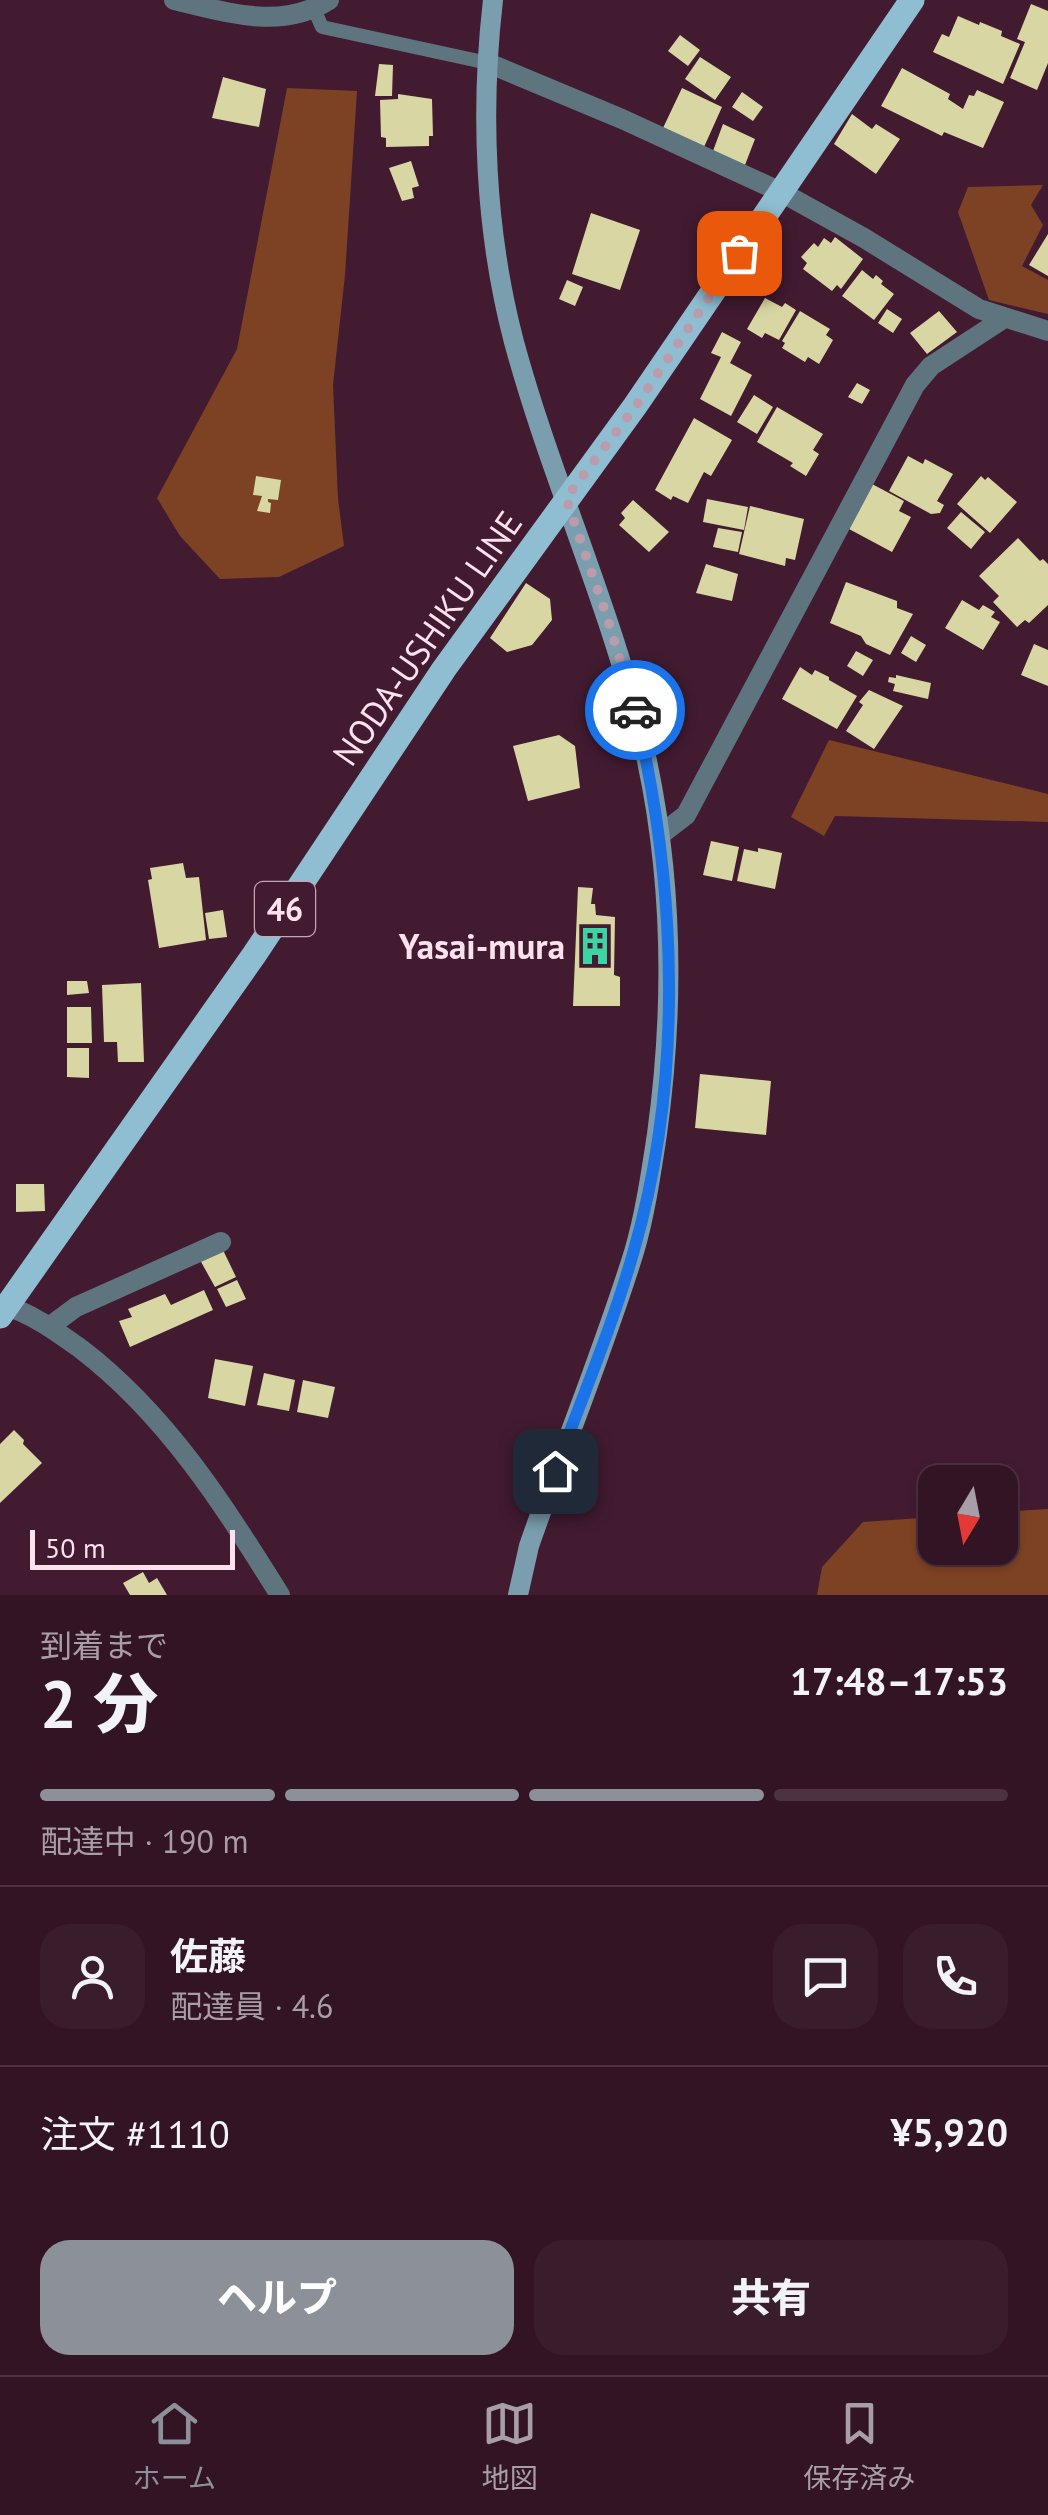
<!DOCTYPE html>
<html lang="ja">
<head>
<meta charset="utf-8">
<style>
	body { margin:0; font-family:"PT Sans","Noto Sans JP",sans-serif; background:#3a1d2d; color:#f1f3f6; height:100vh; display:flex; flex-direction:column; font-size:38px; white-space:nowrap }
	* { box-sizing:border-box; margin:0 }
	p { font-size:32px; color:#a89ea7 }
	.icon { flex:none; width:55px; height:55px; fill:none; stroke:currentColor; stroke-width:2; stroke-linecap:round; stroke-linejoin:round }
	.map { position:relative; height:1595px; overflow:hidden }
	.drawer { display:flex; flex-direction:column; background:#321425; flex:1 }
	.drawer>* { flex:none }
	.needle { width:65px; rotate:190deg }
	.tools { position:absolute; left:918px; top:1465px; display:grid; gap:20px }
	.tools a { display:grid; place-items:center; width:100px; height:100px; border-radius:20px; background:#321425; box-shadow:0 2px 8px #0004,0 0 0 2px #4d3342; font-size:50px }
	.scale { position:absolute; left:30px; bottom:25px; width:205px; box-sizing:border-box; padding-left:10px; border:5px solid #fce1ee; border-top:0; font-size:28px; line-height:35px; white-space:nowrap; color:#fce1ee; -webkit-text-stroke:8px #421b31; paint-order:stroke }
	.pin { position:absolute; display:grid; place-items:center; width:85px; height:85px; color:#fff; margin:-42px; border-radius:20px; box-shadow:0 5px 15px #0006 }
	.courier { position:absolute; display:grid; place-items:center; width:100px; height:100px; margin:-50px; border:8px solid #1a73e8; border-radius:50%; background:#fff; color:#222; box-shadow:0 2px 12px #0007 }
	.summary em { font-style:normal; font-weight:800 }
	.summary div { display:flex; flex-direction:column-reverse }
	.summary { display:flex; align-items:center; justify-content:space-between; height:170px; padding:0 40px }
	h1 { font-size:65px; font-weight:800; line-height:75px }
	.bar { display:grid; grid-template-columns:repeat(4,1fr); gap:15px 10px; align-content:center; height:120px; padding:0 40px }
	.bar i { height:12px; border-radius:8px; background:#4d3342 }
	.bar .active { background:#8c9099 }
	.bar p { grid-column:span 4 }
	.line { display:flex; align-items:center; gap:25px; padding:0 40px; border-top:2px solid #4d3342 }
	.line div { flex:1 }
	.round { display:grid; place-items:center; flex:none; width:105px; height:105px; border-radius:30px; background:#3a1d2d }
	.primary-button { display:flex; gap:20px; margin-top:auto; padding:20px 40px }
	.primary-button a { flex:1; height:115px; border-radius:30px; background:#8c9099; color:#fff; font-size:40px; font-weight:800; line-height:115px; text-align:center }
	.primary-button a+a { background:#3a1d2d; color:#f1f3f6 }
	.dock { display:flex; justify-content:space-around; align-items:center; height:140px; border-top:2px solid #4d3342; background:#321425; font-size:28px; color:#a89ea7 }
	.dock a { display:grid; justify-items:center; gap:5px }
	.dock .active { color:#8c9099 }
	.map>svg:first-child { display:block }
	.green { fill:#7c4223 }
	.building { fill:#d8d7a3 }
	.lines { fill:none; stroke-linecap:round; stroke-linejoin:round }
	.service { stroke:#5e747e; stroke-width:14 }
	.minor { stroke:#5e747e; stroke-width:20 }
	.secondary { stroke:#7a9eae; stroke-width:20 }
	.primary { stroke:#8fbed2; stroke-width:25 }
	.done { stroke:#bb9cac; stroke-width:10; stroke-dasharray:0 18 }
	.route { stroke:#1a73e8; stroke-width:12 }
	.labels { text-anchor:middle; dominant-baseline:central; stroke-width:10; stroke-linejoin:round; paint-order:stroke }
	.shield { fill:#421b31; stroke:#c4a6b5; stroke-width:2.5 }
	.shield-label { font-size:32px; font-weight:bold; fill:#fce1ee }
	.street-label { font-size:35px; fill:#fce1ee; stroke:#421b31 }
	.poi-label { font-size:35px; font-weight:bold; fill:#fce1ee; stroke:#421b31; text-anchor:end }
</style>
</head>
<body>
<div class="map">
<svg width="1048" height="1595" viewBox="0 0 1048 1595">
	<rect width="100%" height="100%" fill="#421b31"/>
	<path class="green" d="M287 88 357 91 345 275 333 385 338 499 344 546 279 577 220 579 180 536 157 498 237 349Z
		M1043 185 1031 205 1043 225 1022 266 1048 280V314L989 300 958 212 968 187Z
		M829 740 1048 794V822L835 816 824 836 791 817Z
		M1048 1509V1595H817L822 1567 863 1522 935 1517V1548H1000V1512Z"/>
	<path class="building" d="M1031 4 1048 11V63L1037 90 1010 78 1025 42 1017 39Z
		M958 16 979 25 980 22 1002 31 1001 36 1020 44 1003 84 933 52 942 34 949 37Z
		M680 35 700 50 688 66 668 51Z
		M700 57 731 77 715 100 685 79Z
		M379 64 393 65 392 96H375Z
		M902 68 950 94 948 99 963 109 969 95 974 96 977 90 1004 102 983 148 944 132 942 136 881 106Z
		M223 77 266 89 259 127 212 118Z
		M682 88 722 107 704 147 663 128Z
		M742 92 763 107 753 121 732 107Z
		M398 94 432 99 433 136H429V146L386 147V138L381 137 380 100 398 99Z
		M852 114 872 129 876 124 900 139 876 174 834 144Z
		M723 124 755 139 745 165 713 151Z
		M411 161 419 186 412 188 414 198 402 201 389 168Z
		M591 213 640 230 620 290 572 274Z
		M1048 234V276L1029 265Z
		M835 237 863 259 841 289 837 285 832 291 803 269 807 263 801 257 814 243 818 247 824 238 831 243Z
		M862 270 873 279 876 275 883 281 881 284 894 294 874 320 842 296Z
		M567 280 583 287 575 306 559 299Z
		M765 298 782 307 785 303 796 310 779 340 765 333 762 338 747 329Z
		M887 309 902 319 893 333 878 323Z
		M800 311 830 329 826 335 833 340 819 364 808 357 805 362 782 348 785 343 782 341Z
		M939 311 957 332 927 354 910 333Z
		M722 332 741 342 730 363 752 375 731 416 700 399 721 357 711 353Z
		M857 383 870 390 862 404 848 397Z
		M754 395 773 407 757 434 737 422Z
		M777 407 823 434 813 450 819 454 806 476 790 466 793 463 757 442Z
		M694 418 732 440 711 476 704 472 688 503 673 496 671 500 655 490Z
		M908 456 923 464 925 459 953 474 937 501 944 505 940 513 931 514 889 491Z
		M256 476 281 480 278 500 268 499V502L271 503 270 513 257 511 262 496 253 495Z
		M981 476 985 480 988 477 1017 502 990 533 957 504Z
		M872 484 904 501 899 511 911 517 892 552 849 529Z
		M707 499 748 507 744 530 703 522Z
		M633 500 669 532 649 552 619 525 625 518 621 513Z
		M750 506 804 519 795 560 786 558 785 566 739 554Z
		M961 512 985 532 971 549 947 528Z
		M718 528 742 532 738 552 713 547Z
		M1018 538 1040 561 1043 559 1048 564V605L1029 623 1025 620 1017 627 993 602 999 596 979 576Z
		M706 564 738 574 732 601 696 593Z
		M846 582 897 601V608L913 614 890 655 866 644 861 636 830 623Z
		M526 583 550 599 552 620 532 645 507 652 490 638Z
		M962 600 979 610 983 605 995 612 991 617 1000 622 983 650 945 628Z
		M911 636 926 645 916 662 901 653Z
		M1034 644 1048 650V686L1021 675Z
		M856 651 873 660 863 676 847 666Z
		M800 667 812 675 815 670 829 677V680L857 696 837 729 782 699Z
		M896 675 931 683 928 699 893 691 895 684 888 682 889 677 896 678Z
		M869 690 903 706 874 749 846 731 863 705 859 702Z
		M559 735 575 746 580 788 528 801 513 746Z
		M711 841 739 847 732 881 703 875Z
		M758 848 782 853 775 889 737 881 744 849 758 852Z
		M183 863 186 878 199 877 206 940 159 948 148 880 152 879 150 868Z
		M578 887 593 888 591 904H595L596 915 615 917 614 975 620 977V1006H573Z
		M223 910 227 937 209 939 205 913Z
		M67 981H87L89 993 67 995Z
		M141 983 144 1062H118L117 1042H104L102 985Z
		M67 1007H91L92 1043H67Z
		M67 1048H89V1078L67 1077Z
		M700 1074 771 1081 766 1135 695 1128Z
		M16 1184H44L45 1211 16 1212Z
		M223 1250 236 1277 215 1287 200 1260Z
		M237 1280 246 1299 226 1307 217 1289Z
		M204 1290 213 1310 130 1347 119 1321 132 1317 128 1309 165 1294 171 1305Z
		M215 1359 253 1366 245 1406 208 1398Z
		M264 1373 295 1380 289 1411 257 1405Z
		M303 1380 335 1387 328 1418 297 1412Z
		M14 1430 24 1440 23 1444 42 1463 0 1503V1444Z
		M143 1572 149 1583 157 1578 167 1595H130L123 1583Z"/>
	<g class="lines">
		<path class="service" d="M314 9 322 27 488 63"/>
		<path class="minor" d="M174 0C227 12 280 31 329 0
			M488 63 622 119 781 192 864 238 979 309 1048 331
			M660 835 686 815 915 385 931 366 1003 319
			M0 1304C30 1312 56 1331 81 1349 167 1415 223 1504 280 1595
			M49 1327 76 1307 221 1242"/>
		<path class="secondary" d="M493 0C480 112 485 232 514 342 552 483 616 617 647 761 673 884 674 1010 657 1134 651 1173 645 1215 634 1252 603 1352 563 1448 529 1546L518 1595"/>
		<path class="primary" d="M0 1316 254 955 444 669 635 406 912 0"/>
	</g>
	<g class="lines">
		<path class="done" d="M635 710 608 620 566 498 636 406 739 253"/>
		<path class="route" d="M555 1471C582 1398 613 1325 634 1250 684 1077 677 884 635 710"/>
	</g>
	<defs>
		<g id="building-bare" transform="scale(3)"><path d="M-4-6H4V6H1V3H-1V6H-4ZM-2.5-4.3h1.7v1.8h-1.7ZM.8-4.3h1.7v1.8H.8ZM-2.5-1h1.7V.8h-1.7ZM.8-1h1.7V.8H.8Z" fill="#3cd4a3" stroke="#421b31" stroke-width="2.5" paint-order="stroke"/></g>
	</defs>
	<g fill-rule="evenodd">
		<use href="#building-bare" x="595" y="946"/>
	</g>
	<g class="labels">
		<rect class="shield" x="255" y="882" width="60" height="54" rx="8"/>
		<g class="shield-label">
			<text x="285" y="909">46</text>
		</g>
		<g class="street-label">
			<text transform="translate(427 638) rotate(-55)">NODA-USHIKU LINE</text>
		</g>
		<g class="poi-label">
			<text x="565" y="946">Yasai-mura</text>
		</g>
	</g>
</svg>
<div class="tools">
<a><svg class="needle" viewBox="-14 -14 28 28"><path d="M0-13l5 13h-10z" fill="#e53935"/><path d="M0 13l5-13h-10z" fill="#a89ea7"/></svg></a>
</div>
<div class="scale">50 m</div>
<div class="pin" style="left:739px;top:253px;background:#ea580c"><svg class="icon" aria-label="bag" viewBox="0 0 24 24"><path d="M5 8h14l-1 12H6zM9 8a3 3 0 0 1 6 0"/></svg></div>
<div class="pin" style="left:555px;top:1471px;background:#1f2937"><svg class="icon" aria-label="home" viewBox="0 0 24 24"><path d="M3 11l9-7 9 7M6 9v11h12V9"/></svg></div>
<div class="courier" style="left:635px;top:710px"><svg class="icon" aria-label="car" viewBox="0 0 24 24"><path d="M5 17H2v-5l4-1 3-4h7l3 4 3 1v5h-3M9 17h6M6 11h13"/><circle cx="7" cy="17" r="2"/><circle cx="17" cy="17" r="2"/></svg></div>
</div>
<section class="drawer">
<div class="summary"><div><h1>2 分</h1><p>到着まで</p></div><em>17:48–17:53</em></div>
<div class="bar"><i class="active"></i><i class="active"></i><i class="active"></i><i></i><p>配達中 · 190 m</p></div>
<div class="line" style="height:180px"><a class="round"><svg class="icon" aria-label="person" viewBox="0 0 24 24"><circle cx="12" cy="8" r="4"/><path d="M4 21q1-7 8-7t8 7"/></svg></a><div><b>佐藤</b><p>配達員 · 4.6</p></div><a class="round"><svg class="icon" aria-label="chat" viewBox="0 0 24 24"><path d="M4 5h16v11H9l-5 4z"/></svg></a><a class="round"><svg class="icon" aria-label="phone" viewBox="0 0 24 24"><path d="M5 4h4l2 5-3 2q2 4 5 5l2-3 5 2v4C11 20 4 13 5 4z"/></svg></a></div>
<div class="line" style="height:130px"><div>注文 #1110</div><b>¥5,920</b></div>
<div class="primary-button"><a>ヘルプ</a><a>共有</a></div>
</section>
<nav class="dock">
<a class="active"><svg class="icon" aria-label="home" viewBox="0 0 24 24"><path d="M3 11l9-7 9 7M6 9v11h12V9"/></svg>ホーム</a>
<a><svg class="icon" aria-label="map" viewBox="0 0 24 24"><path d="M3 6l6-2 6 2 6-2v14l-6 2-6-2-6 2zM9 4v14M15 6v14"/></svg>地図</a>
<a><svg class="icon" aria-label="saved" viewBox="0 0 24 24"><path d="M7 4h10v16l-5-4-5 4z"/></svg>保存済み</a>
</nav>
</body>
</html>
